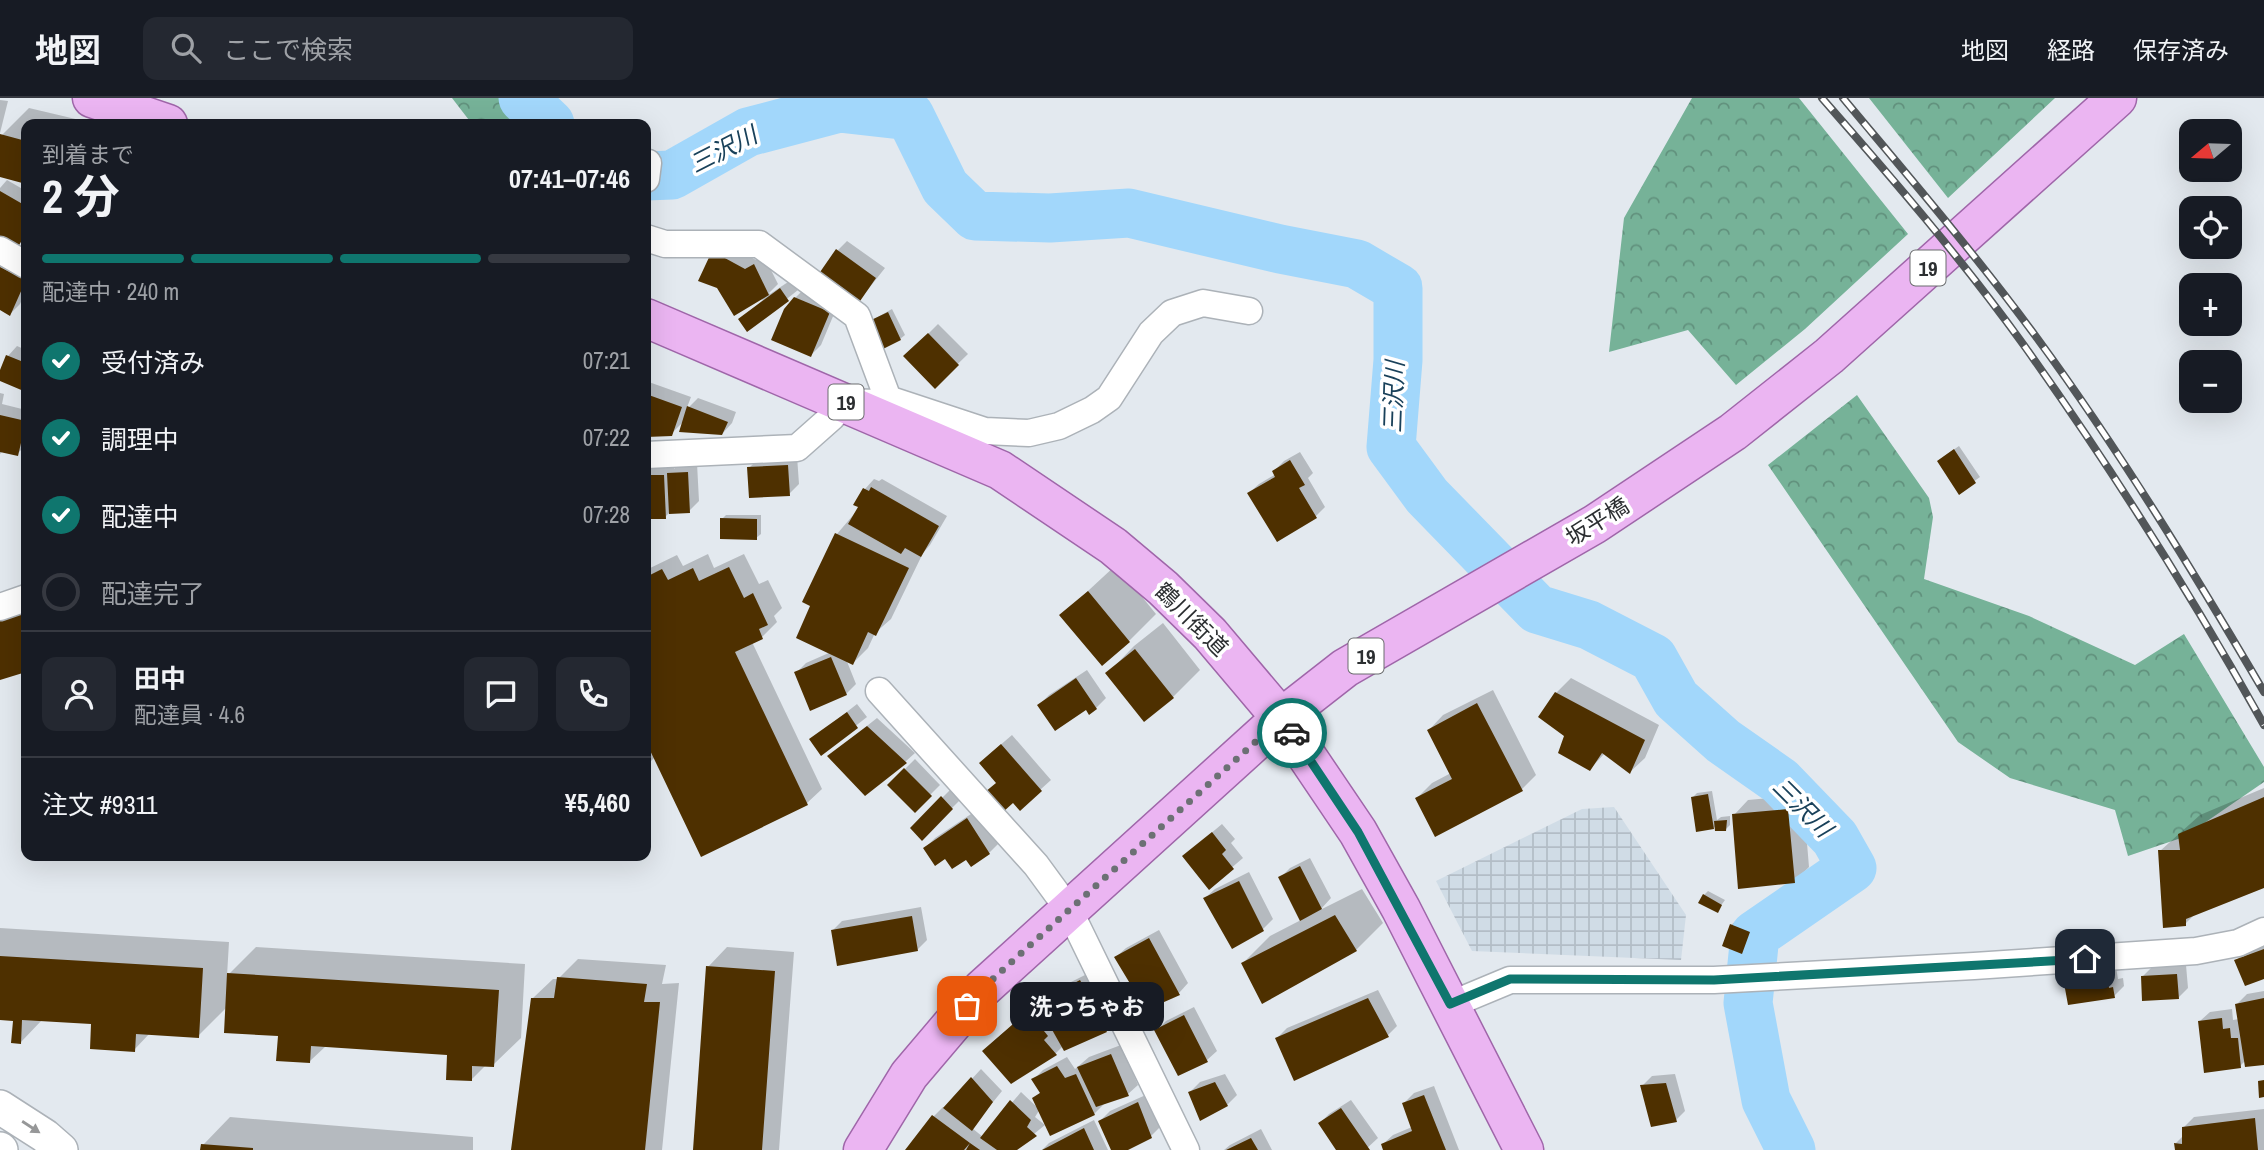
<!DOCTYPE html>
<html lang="ja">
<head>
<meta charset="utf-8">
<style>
	body { margin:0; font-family:"Archivo Narrow","Noto Sans JP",sans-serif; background:#242831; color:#f1f3f6; height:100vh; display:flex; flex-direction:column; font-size:26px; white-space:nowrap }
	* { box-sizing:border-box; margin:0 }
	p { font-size:23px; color:#9ea1a6 }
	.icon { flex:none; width:38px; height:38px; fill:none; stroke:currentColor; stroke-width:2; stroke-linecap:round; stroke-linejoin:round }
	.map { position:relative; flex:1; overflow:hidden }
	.sheet { position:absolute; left:21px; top:21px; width:630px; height:742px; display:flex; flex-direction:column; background:#171b24; border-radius:14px; box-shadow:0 7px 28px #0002 }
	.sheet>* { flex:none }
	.needle { width:46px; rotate:251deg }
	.tools { position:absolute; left:2179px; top:21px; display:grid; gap:14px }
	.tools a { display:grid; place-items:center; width:63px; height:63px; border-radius:14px; background:#171b24; box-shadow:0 7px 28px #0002; font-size:35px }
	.pin { position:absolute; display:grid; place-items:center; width:60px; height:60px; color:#fff; margin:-30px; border-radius:14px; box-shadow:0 4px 10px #0006 }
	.courier { position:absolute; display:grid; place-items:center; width:70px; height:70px; margin:-35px; border:5px solid #0f766e; border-radius:50%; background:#fff; color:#222; box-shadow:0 2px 9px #0007 }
	.bubble { position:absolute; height:49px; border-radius:14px; background:#171b24; box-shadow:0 7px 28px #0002; font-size:23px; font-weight:700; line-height:49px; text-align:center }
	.summary em { font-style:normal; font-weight:700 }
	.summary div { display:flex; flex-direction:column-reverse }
	.summary { display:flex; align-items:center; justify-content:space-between; height:119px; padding:0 21px }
	h1 { font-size:46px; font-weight:700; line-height:52px }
	.bar { display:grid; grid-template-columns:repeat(4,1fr); gap:10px 7px; align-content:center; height:84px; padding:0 21px }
	.bar i { height:9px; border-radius:5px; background:#363941 }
	.bar .selected { background:#0f766e }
	.bar p { grid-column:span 4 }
	.line { display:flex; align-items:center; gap:18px; padding:0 21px; border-top:2px solid #363941 }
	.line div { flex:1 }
	.round { display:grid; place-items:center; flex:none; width:74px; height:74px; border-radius:14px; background:#242831 }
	ol { padding:0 21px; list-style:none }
	li { display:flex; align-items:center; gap:21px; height:77px }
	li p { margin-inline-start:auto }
	li .icon { padding:7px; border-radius:50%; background:#0f766e; color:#fff; stroke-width:4 }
	li:last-child { color:#9ea1a6 }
	li i { width:38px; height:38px; border:4px solid #363941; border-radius:50% }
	header { display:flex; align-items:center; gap:42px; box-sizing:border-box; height:98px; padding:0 35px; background:#171b24; border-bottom:2px solid #363941 }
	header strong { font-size:33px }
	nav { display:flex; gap:38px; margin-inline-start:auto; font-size:24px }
	.search { width:490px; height:63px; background:#242831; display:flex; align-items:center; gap:18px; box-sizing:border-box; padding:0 24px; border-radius:14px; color:#9ea1a6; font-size:26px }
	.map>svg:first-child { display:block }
	.industrial { fill:url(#industrial-grid) }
	.forest { fill:url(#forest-crowns) }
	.shadow { fill:#0003 }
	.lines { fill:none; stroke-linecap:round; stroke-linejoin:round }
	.river { stroke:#a2d7fb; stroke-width:49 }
	.building { fill:#4e3000 }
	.minor-casing { stroke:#acb2b8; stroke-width:29 }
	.tertiary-casing { stroke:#acb2b8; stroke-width:36 }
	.primary-casing { stroke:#9f66a9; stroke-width:41 }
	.minor { stroke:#fff; stroke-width:26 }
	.tertiary { stroke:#fff; stroke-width:33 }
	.primary { stroke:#ebb5f2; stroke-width:38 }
	.rail-casing { stroke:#525659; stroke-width:8 }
	.rail { stroke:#fff; stroke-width:5; stroke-dasharray:16; stroke-linecap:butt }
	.oneway { fill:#969798 }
	.done { stroke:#6c7074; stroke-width:7; stroke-dasharray:0 12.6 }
	.route { stroke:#0f766e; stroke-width:9 }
	.labels { text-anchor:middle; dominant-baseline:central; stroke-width:7; stroke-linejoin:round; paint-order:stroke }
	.shield { fill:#fff; stroke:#6b6d6f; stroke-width:2 }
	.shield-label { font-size:21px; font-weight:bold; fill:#2c2f31 }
	.street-label { font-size:23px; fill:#2c2f31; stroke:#fff }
	.water-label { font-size:24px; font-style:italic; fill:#19415a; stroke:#fff }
</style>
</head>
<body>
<header>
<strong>地図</strong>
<div class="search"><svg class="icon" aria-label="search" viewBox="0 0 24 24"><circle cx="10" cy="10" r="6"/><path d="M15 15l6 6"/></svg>ここで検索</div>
<nav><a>地図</a><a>経路</a><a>保存済み</a></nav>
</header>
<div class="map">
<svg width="2264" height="1052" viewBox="0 0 2264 1052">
	<defs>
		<pattern id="industrial-grid" width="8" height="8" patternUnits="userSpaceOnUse" patternTransform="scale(1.75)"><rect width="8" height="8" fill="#d0dce6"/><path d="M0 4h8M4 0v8" fill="none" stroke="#b3bdc6"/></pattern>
		<pattern id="forest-crowns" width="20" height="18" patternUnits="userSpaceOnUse" patternTransform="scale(1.75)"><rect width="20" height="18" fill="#76b298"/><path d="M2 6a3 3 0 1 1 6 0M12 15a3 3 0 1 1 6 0" fill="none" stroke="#61917d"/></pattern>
	</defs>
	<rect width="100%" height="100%" fill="#e3e9ef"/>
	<path class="industrial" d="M1614 709 1686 817 1681 862 1472 853 1436 783 1582 711Z"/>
	<path class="forest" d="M452 0H506L525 26H472Z
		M1692 0H1799L1908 136 1805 231 1736 287 1688 232 1609 254 1624 120Z
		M1869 0H2055L1948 100Z
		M1857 297 1929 400 1933 419 1924 481 2029 518 2135 567 2184 536 2264 669V684L2184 739 2128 758 2115 712 2010 680 1958 644 1768 367Z"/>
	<path class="shadow" d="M0 2 8 3 0 35Z
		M29 10 84 23 83 26H26V84L0 77V39Z
		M7 82 26 93V138L18 147 0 136V90Z
		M847 143 885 170 858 204 838 152Z
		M723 144 756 162 764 158 778 186 769 195 770 196 791 182 798 192 748 232 740 221 763 202 719 189Z
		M0 157 26 168V193L20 206 10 216 0 210Z
		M805 190 839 204 821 247 811 257 795 200Z
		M892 211 905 237 900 241 869 224Z
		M938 226 968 256 935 288 906 258Z
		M17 248 26 252V292L0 282 8 258Z
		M646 283 691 299 686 312 698 300 736 314 732 325 722 336 684 323 671 336 646 337Z
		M0 295 4 296 2 306 26 312V347L17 356 3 353 0 356Z
		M1959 348 1980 379 1959 394 1943 359Z
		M1300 354 1313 375 1308 380 1325 409 1316 418 1249 395 1259 386 1276 376 1274 373 1284 363Z
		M797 358 799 386 789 396 749 370 759 360Z
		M697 365 699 403 689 413 670 414 665 419H646V372L650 368H674V371L678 366Z
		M874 381 879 383 882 381 947 418 930 447 923 455 891 521 875 535 868 550 853 565 846 561 856 586 846 596 796 575 806 565 831 554 813 507 805 503 837 436 860 409 856 406 865 391Z
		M726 417H761V436L756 440 722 421Z
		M708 456 714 470 744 456 759 486 768 482 782 510 774 518 777 524 762 539 752 544 822 691 807 705 702 756 655 659 646 668V472L677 457 683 468Z
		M1116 467 1156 516 1129 543 1062 517Z
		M1163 525 1200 572 1173 599 1107 576 1134 548Z
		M1087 572 1106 600 1096 610 1039 607 1049 597Z
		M1571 580 1659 627 1645 660 1630 674 1605 655 1590 671 1566 637 1556 595Z
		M1493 592 1536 677 1521 692 1417 700 1432 685 1451 675 1429 632 1443 617Z
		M857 606 867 619 821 655 811 642Z
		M877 620 915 655 905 664 829 658Z
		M1012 637 1051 682 1020 710 998 684 991 655Z
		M915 661 940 687 915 712 889 687Z
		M952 690 962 700 922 740 912 730Z
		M2264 690V788L2196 815 2185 826 2160 753 2200 717Z
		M1712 693 1717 722 1721 719 1730 718V727L1726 731 1716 729 1698 732 1692 700 1697 695Z
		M1803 697 1809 769 1794 784 1734 717 1748 702Z
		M977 712 999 745 989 755 966 760 946 758 925 750 935 740Z
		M1222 726 1235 741 1231 745 1243 760 1209 789 1184 758Z
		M1310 760 1331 800 1320 812 1362 791 1383 825 1356 852 1243 865 1270 838 1301 822 1280 780 1290 770Z
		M1249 774 1273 821 1263 831 1233 848 1205 800 1215 791Z
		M1708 793 1725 802 1717 813 1704 797Z
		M921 809 927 842 917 852 832 833 842 823Z
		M1736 823 1753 830 1746 849 1742 854 1731 827Z
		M0 830 229 844 227 878 256 849 525 866 521 940 493 967H486L471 982 449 955 326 948 310 963 280 937 227 909 198 938 150 935 134 952 93 924 43 921 21 944 14 921H0Z
		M1159 832 1188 885 1179 895 1116 859 1126 850Z
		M2264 846V879L2237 862 2246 852Z
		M727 849 794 854 779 1052H695L708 869Z
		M578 861 666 867 662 886 679 885 662 1052H513L533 900 553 881H558Z
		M2186 867 2188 890 2178 900 2142 879 2152 869Z
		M2116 869 2118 881 2123 880 2124 888 2114 898 2066 885 2075 876Z
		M1091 874 1116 923 1106 932 1065 951 1063 948 1056 955 1012 984 994 943 1049 895Z
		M1378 892 1397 928 1388 937 1277 940 1287 930Z
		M2264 893V965L2245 963 2240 968 2200 923 2210 914 2232 911 2233 922 2239 921 2237 906 2247 896Z
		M1194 909 1217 953 1207 962 1179 976 1156 933 1166 923Z
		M1121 947 1138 987 1128 996 1104 1006 1094 1016 1040 1011 1035 1019 1045 1027 1014 1052H907L934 1018 943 1009 945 1010 981 971 1002 993 972 1030 983 1039 1021 994 1039 1011 1034 1000 1041 994 1034 981 1043 972 1067 959 1075 971 1089 959Z
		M1225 976 1237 997 1227 1007 1201 1020 1190 994 1200 984Z
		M1675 976 1685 1013 1676 1022 1642 988 1652 978Z
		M1434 988 1459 1052H1385L1383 1046 1393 1037 1412 1029 1404 1005 1414 995Z
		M1148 996 1161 1028 1151 1038 1124 1052H1113L1100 1023 1110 1013Z
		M1351 1002 1378 1040 1365 1052H1338L1320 1025 1329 1016Z
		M2264 1011V1052H2177L2176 1045 2184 1037V1029L2194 1019Z
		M230 1019 473 1039V1052H202L203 1047Z
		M1094 1022 1108 1052H1042L1049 1045Z
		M1261 1031 1272 1052H1224L1230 1047Z"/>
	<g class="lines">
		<path class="river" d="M523 0 550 26
			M646 78 672 77 748 34 839 10 910 18 945 89 975 118 1050 120 1129 115 1280 151 1357 166 1398 190V262L1391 349 1427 398 1537 511 1589 527 1653 560 1676 601 1723 643 1780 683 1835 740 1852 770 1755 837 1748 905 1766 1002 1791 1052"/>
	</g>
	<path class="building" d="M0 36 26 43V86L0 79Z
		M0 93 26 108V135L18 149 0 138Z
		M836 151 876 180 858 206 818 177Z
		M712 153 745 171 754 166 769 197 734 218 717 190 698 183Z
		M0 169 26 182 10 218 0 212Z
		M780 190 789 203 747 234 738 221Z
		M794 199 830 214 811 259 771 242 784 211Z
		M888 214 901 242 881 252 867 224Z
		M928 235 959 267 935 291 903 258Z
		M6 257 26 265V294L0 283V272Z
		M646 296 682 309 672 338 646 339Z
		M687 308 728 324 722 337 679 334Z
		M0 317 26 323 18 358 0 354Z
		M1954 351 1976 385 1959 397 1937 363Z
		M1290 362 1305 387 1299 390 1317 420 1277 444 1247 395 1275 379 1272 373Z
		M788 367 790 398 749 400 747 369Z
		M688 374 690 415 669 416 667 375Z
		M646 377H664L666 421H646Z
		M871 389 939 428 921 459 905 450 901 456 848 426 858 409 853 407 863 390 869 393Z
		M720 420 757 421V442L720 441Z
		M835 435 909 470 876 538 868 534 853 567 796 540 810 508 802 504Z
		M729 469 744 500 753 495 768 527 759 531 763 541 735 554 808 707 701 759 646 644V479L662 471 668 482 693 470 699 483Z
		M1088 493 1130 544 1102 568 1059 517Z
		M26 514V574L0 582V523Z
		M1135 551 1174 600 1144 624 1105 575Z
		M831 559 847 597 810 613 794 574Z
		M1076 580 1097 611 1089 617 1086 612 1055 633 1037 607Z
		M1555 594 1645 642 1630 676 1602 655 1590 673 1558 655 1564 638 1538 619Z
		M1477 605 1523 693 1435 739 1415 700 1452 681 1427 632Z
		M847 614 858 630 821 658 809 641Z
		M867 628 907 665 865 698 827 658Z
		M1001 646 1042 693 1020 713 1013 705 1003 714 985 694 996 685 979 665Z
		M904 670 932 698 915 715 887 687Z
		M1708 696 1714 731 1696 734 1691 699Z
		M941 698 953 711 922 743 910 730Z
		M2264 699V790L2186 821V828L2163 830 2158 752H2180L2178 736Z
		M1788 711 1795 785 1738 791 1732 716Z
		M967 720 990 756 971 769 966 762 952 771 945 761 935 768 923 750Z
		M1727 722 1726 733H1715L1714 723Z
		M1212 734 1226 752 1222 756 1234 771 1209 792 1182 758Z
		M1300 768 1322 811 1300 823 1278 779Z
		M1239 783 1264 833 1232 851 1203 800Z
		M1703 796 1722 807 1718 815 1698 805Z
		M1335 817 1357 853 1262 906 1241 865Z
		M912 818 918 853 837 868 831 832Z
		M1730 826 1750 834 1742 856 1722 848Z
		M1149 840 1180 897 1146 912 1114 859Z
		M2264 851V881L2245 888 2234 862Z
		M0 858 203 870 199 940 136 936 135 954 90 951 91 926 22 922 21 946 11 945 13 923 0 922Z
		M706 868 775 873 762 1052H693Z
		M227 875 499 892 494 969 472 968V983L446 982 447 957 311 948 310 965 276 963 278 938 224 935Z
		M2177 876 2179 901 2142 903 2141 878Z
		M2107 878 2109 890 2113 889 2115 900 2068 907 2064 885Z
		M557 879 647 886 644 904H660L645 1052H511L531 900H554Z
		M1080 882 1107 934 1064 953 1037 905Z
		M1368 900 1389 939 1294 983 1275 940Z
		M2264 900V967L2245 969 2235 906Z
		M1028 913 1048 938 1044 942 1057 957 1011 986 982 953Z
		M1184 917 1208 964 1178 978 1154 932Z
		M2222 920 2223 931 2230 930 2231 940H2238L2241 970 2204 975 2198 923Z
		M1111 956 1129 998 1096 1009 1077 969Z
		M1057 968 1065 980 1076 976 1095 1017 1050 1038 1032 1000 1040 995 1031 981Z
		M971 979 993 1004 972 1033 943 1010Z
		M2264 982V999L2259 1000 2258 983Z
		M1215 984 1228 1008 1200 1023 1188 994Z
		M1666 985 1677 1024 1651 1029 1640 987Z
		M1424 997 1446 1052H1383L1381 1046 1412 1033 1402 1005Z
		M1010 1002 1031 1022 1027 1029 1037 1038 1017 1052H997L980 1040Z
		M1138 1004 1152 1040 1128 1052H1111L1098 1023Z
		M1341 1010 1370 1052H1336L1318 1025Z
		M932 1017 970 1045 980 1052H966L970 1045 964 1052H905Z
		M2255 1020 2258 1052H2175L2174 1045 2182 1046V1029Z
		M1084 1030 1094 1052H1042Z
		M1251 1040 1258 1052H1226Z
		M201 1046 253 1050V1052H200Z"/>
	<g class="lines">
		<g class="minor-casing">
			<path id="minor" d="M646 81 648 65
				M646 140 665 146H759L857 218 888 301
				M0 152 26 167
				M646 357 797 350 832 319 844 304 877 305 888 301 985 333 1029 335 1059 328 1092 312 1109 300 1151 235 1172 215 1203 205 1249 213
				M0 509 26 500
				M879 593 1036 767 1069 812 1186 1052
				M1450 907 1510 882H1714L1974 868 2196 853 2238 845 2264 833"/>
		</g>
		<g class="tertiary-casing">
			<path id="tertiary" d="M0 1009 45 1038 61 1052
				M0 1051 1 1052"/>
		</g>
		<g class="primary-casing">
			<path id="primary" d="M92 0 168 26
				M646 220 1000 372 1113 448 1163 490 1210 536 1281 620 1358 734 1401 811 1524 1052
				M863 1052 909 977 982 891 1281 620 1345 570 1595 426 1733 334 1829 258 2117 0"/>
		</g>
		<use href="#minor" class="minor"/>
		<use href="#tertiary" class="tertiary"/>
		<use href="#primary" class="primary"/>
		<g class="rail-casing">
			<path id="rail" d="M1822 0C1892 80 1961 160 2023 246 2110 368 2191 496 2264 627
				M1843 0C1909 79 1976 157 2037 240 2120 353 2193 473 2264 594"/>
		</g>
		<use href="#rail" class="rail"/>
	</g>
	<defs><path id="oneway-solid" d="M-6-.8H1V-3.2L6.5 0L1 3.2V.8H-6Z" transform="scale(1.75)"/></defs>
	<use class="oneway" href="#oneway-solid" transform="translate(31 1029) rotate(33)"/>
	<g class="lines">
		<path class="done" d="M967 908 982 891 1017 859 1282 620 1292 635"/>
		<path class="route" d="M1292 635 1358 734 1450 906 1510 881 1714 882 2085 861"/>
	</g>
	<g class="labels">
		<g class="shield">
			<rect x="1910.5" y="152.5" width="35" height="35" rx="5"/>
			<rect x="828.5" y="286.5" width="35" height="35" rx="5"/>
			<rect x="1348.5" y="540.5" width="35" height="35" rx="5"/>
		</g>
		<g class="shield-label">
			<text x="1928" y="170">19</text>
			<text x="846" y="304">19</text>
			<text x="1366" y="558">19</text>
		</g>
		<g class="street-label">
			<text transform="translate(1597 423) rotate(-32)">坂平橋</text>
			<text transform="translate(1192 521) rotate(45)">鶴川街道</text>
		</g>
		<g class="water-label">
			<text transform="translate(723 51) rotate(-27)">三沢川</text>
			<text transform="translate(1393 299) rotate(-88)">三沢川</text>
			<text transform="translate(1803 709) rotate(45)">三沢川</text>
		</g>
	</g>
</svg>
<div class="tools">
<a><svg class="needle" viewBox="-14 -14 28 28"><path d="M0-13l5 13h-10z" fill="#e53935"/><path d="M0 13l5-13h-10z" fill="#9ea1a6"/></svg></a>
<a><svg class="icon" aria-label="locate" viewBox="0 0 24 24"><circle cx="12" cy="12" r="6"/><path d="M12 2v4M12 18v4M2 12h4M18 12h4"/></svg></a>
<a>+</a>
<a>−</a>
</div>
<div class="pin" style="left:967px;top:908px;background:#ea580c"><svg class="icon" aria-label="bag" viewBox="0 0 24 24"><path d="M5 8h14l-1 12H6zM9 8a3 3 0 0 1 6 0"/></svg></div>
<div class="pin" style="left:2085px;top:861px;background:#1f2937"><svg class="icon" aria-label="home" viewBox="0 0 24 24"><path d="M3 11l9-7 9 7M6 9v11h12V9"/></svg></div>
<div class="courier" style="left:1292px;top:635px"><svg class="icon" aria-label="car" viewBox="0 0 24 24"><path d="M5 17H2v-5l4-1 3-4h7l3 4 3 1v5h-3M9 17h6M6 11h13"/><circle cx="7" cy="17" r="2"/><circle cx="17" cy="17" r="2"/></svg></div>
<div class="bubble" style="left:1010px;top:884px;width:154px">洗っちゃお</div>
<section class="sheet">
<div class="summary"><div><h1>2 分</h1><p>到着まで</p></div><em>07:41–07:46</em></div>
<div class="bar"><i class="selected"></i><i class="selected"></i><i class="selected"></i><i></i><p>配達中 · 240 m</p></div>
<ol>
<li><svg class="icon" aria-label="check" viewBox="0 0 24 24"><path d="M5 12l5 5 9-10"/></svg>受付済み<p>07:21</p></li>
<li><svg class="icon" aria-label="check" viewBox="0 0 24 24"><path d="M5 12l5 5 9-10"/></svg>調理中<p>07:22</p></li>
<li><svg class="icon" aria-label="check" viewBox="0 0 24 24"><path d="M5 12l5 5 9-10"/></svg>配達中<p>07:28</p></li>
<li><i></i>配達完了</li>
</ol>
<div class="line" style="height:126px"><a class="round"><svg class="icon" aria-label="person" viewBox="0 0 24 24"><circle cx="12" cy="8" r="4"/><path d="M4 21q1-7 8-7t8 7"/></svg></a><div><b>田中</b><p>配達員 · 4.6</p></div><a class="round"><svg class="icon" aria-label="chat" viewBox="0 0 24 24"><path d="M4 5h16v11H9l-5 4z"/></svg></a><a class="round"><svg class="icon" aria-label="phone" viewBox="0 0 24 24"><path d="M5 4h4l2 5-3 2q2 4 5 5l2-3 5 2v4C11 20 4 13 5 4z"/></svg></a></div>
<div class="line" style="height:91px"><div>注文 #9311</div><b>¥5,460</b></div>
</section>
</div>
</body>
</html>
